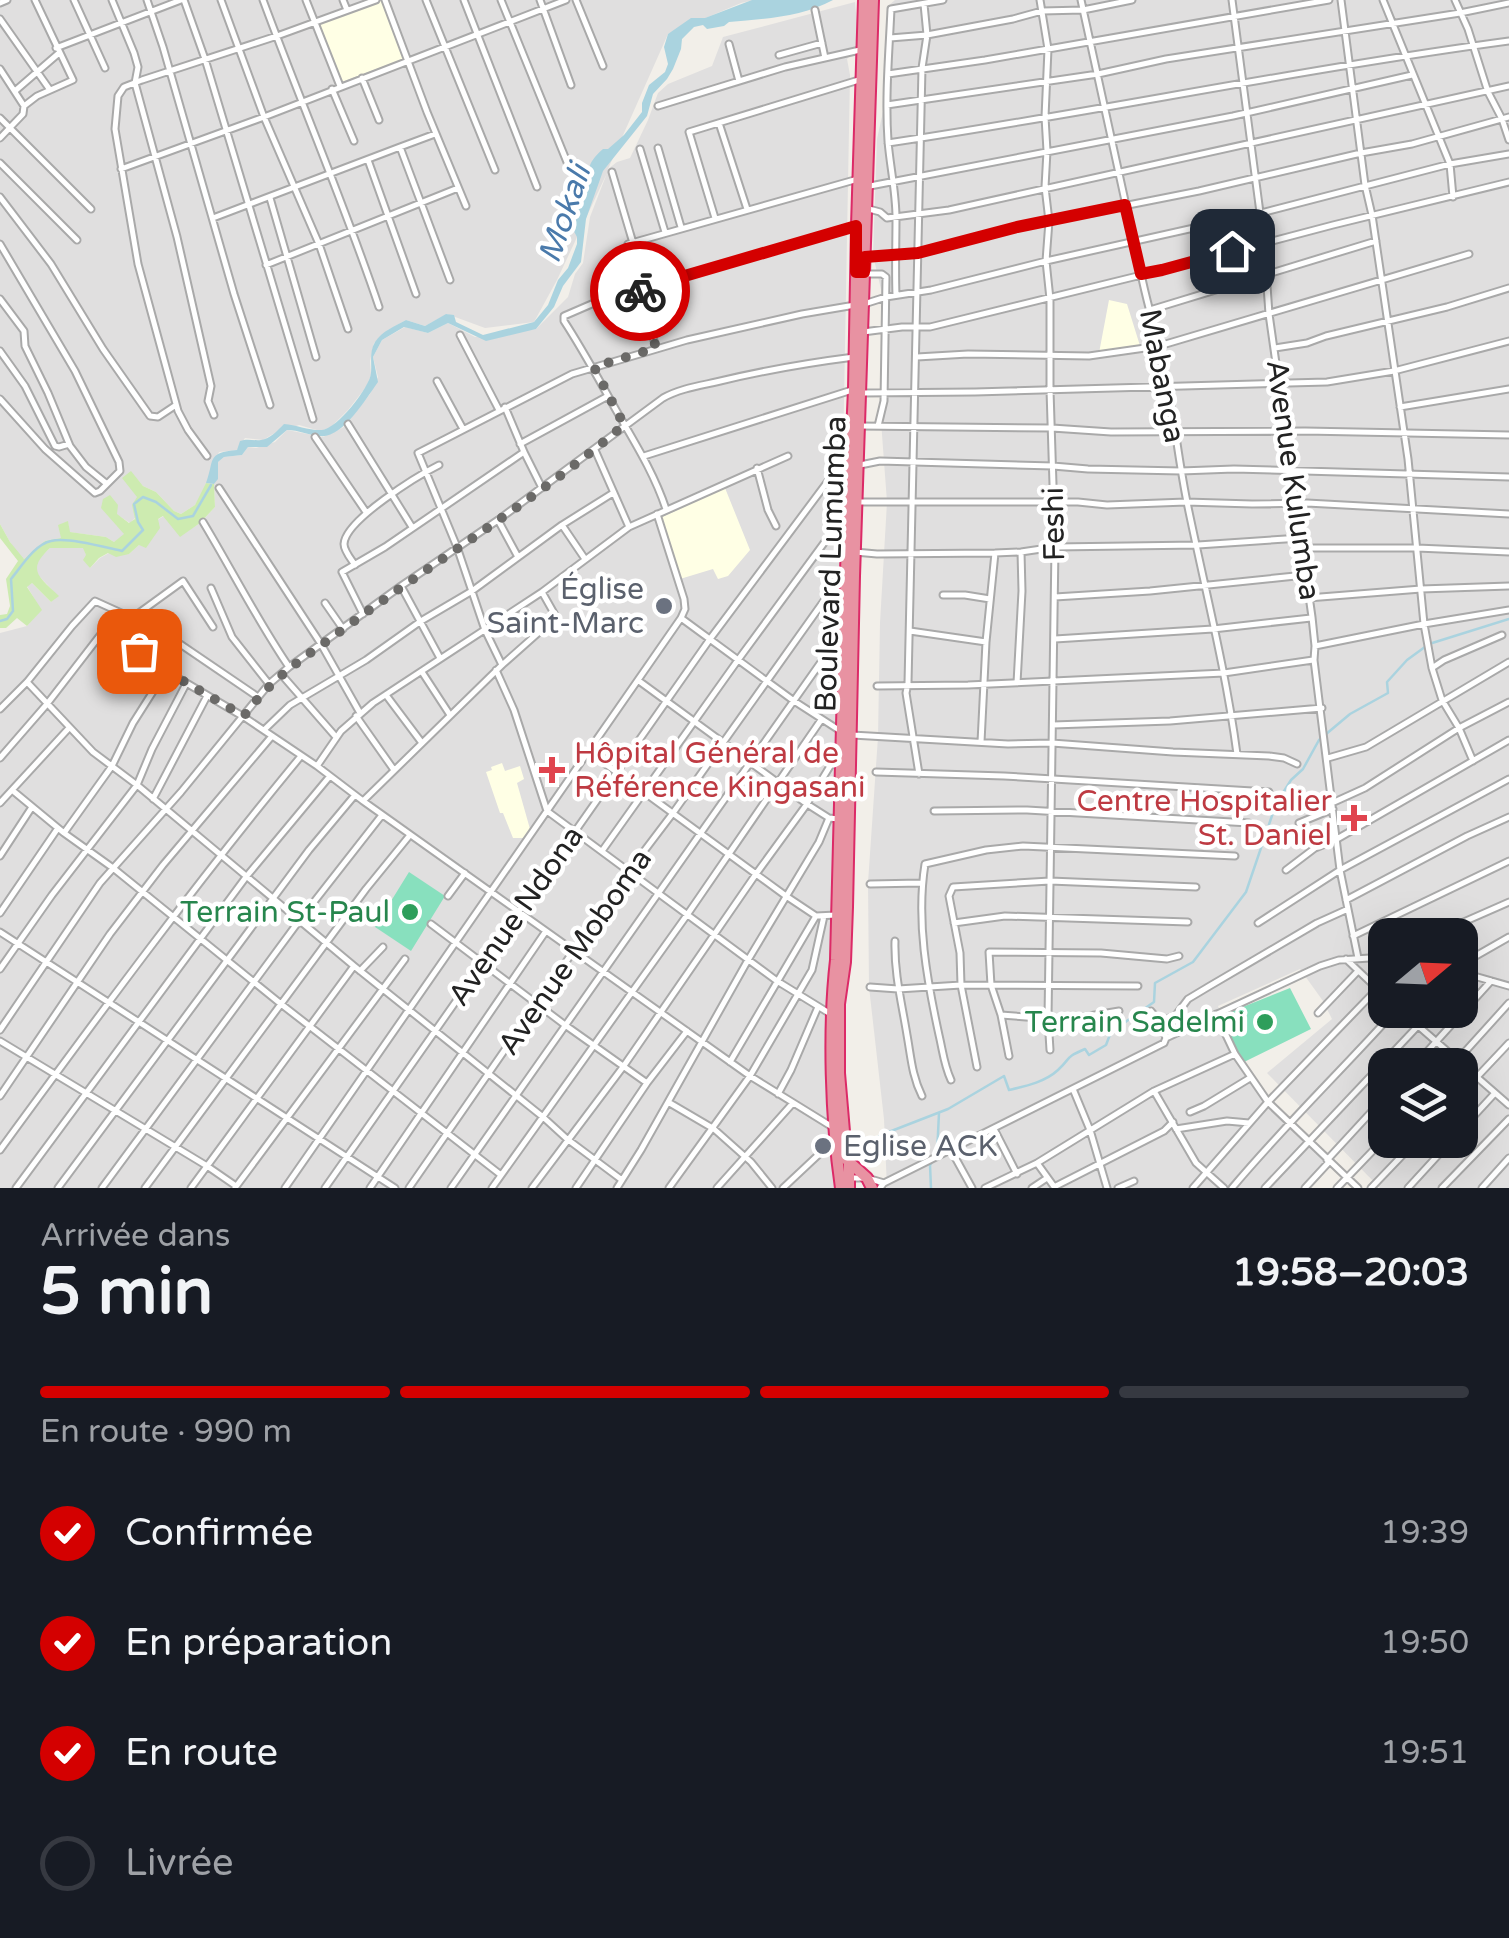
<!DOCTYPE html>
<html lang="fr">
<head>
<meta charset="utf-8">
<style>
	body { margin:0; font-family:"Varela Round",sans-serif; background:#242831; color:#f1f3f6; height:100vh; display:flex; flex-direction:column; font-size:38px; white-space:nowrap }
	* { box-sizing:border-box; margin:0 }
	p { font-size:32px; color:#9ea1a6 }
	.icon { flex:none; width:55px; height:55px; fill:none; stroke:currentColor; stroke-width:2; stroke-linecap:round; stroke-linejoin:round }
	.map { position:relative; height:1188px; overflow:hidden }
	.panel { display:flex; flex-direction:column; background:#171b24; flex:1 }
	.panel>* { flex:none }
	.needle { width:65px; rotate:71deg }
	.tools { position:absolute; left:1368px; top:918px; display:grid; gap:20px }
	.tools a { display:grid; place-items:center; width:110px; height:110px; border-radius:20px; background:#171b24; box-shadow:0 10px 40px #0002; font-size:50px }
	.pin { position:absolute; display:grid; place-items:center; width:85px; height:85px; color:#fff; margin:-42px; border-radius:20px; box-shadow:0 5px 15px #0006 }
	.courier { position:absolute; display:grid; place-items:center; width:100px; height:100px; margin:-50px; border:8px solid #d40000; border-radius:50%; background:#fff; color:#222; box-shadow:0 2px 12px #0007 }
	.headline em { font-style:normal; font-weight:800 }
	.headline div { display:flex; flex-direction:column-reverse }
	.headline { display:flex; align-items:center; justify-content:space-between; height:170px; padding:0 40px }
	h1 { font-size:65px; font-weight:800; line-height:75px }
	.bar { display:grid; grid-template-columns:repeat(4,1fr); gap:15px 10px; align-content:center; height:120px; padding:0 40px }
	.bar i { height:12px; border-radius:8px; background:#363941 }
	.bar .current { background:#d40000 }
	.bar p { grid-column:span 4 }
	ol { padding:0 40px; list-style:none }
	li { display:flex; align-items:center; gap:30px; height:110px }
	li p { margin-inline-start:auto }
	li .icon { padding:10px; border-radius:50%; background:#d40000; color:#fff; stroke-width:4 }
	li:last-child { color:#9ea1a6 }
	li i { width:55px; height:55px; border:5px solid #363941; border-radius:50% }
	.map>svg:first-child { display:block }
	.residential { fill:#e0dfdf; fill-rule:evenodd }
	.education { fill:#ffffe5 }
	.grass { fill:#cdebb0 }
	.pitch { fill:#88e0be }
	.water { fill:#aad3df }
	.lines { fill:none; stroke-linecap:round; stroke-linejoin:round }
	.stream { stroke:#aad3df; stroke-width:2.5 }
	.street-casing { stroke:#a9a9a9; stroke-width:9 }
	.highway-casing { stroke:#dc2a67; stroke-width:14 }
	.street { stroke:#fff; stroke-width:5 }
	.highway { stroke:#e892a2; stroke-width:10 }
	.done { stroke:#6b6a68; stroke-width:10; stroke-dasharray:0 18 }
	.route { stroke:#d40000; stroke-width:12 }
	.worship-dot { fill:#6b7280; stroke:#fff; stroke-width:4 }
	.health-dot { fill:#e0444e; stroke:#fff; stroke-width:4 }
	.leisure-dot { fill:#2e9e5b; stroke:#fff; stroke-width:4 }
	.labels { text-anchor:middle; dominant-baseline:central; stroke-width:9; stroke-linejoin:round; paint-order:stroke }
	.street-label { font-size:30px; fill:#222; stroke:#fff }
	.worship-label { font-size:30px; fill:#5b616d; stroke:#fff; text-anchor:end }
	.health-label { font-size:30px; fill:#be3a42; stroke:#fff; text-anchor:start }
	.leisure-label { font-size:30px; fill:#27864d; stroke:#fff; text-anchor:end }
	.water-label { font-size:32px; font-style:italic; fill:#4a7aab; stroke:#fff }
</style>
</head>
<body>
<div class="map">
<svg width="1509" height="1188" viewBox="0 0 1509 1188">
	<rect width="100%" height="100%" fill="#f2efe9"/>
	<path class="residential" d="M0 0H754L741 3 668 34 608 169 617 162 630 158 648 120 658 93 668 84 712 66 723 37 855 2 859 45 847 59 850 75 831 1108 840 1188H0V633L27 626 41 610 27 586 32 583 51 602 58 596 38 575 35 566 39 558 50 548H84L90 568 100 558 109 553 129 554 139 545 157 520 164 516 180 536 200 523 215 507 214 484 217 479 218 462 224 457 242 455 248 447 256 448 275 442 287 430 323 437 344 427 370 394 378 377 373 357 382 340 405 327 428 333 448 323 475 337 536 329 568 297 575 274 583 263 590 217 607 173 557 280 534 322 485 328 447 314 425 326 406 320 388 330 374 343 370 361 371 375 366 387 348 410 331 427 320 431 299 425 273 434 263 440 245 438 237 450 219 452 202 494 195 505 181 514 174 511 156 492 143 486 131 472 137 497 135 518 130 523 116 514 103 499 125 535 114 542 106 537 69 532 68 522 61 538 45 541 24 559 21 558 10 542 0 524Z
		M895 0H1509V1188H1380L1267 1073 1332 1019 1323 1001 1300 969 1218 1006 1239 1063 1331 1163 1307 1188H887L884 1119 869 987 868 883 878 737 880 623 887 502 881 421 883 298 873 255 877 139 884 107 888 6ZM1385 935H1460V1010H1385ZM1385 1065H1460V1140H1385Z"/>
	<path class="education" d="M380 0H383L403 59 339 83 317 23Z
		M1109 300 1127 304 1141 349 1099 353Z
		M725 488 750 550 728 576 718 579 713 569 680 579 660 518Z
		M502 763 505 771 520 766 524 779 517 783 530 829 524 838H513L503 813H500L486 772 492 770 491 767Z"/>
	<path class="grass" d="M131 471 143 486 156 492 174 511 181 514 195 505 206 483 214 484 215 507 200 523 180 537 163 516 158 519 160 528 146 548 139 545 129 554 116 557 108 553 99 558 90 568 83 560 86 555 83 548H50C26 570 39 577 59 596L51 602 32 583 27 587 42 610 27 626 17 618 6 628H0V615L7 614 10 606 6 579 18 561 0 538V524L10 542 24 559 45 541 61 538 58 525 68 521 70 532 106 537 114 542 124 534 101 508 103 499 110 495 118 505 117 514 129 523 135 519 132 505 137 497 122 478Z"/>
	<path class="pitch" d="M409 872 445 896 411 951 375 927Z
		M1290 988 1311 1029 1242 1063 1220 1016Z"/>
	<path class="water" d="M752 0H833C802 17 764 19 729 22L724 26 707 29 703 25 694 27 682 39 681 49 673 69 667 79 653 94 647 116 603 171 586 219 581 262 563 286 554 307 536 329 486 341 448 323 428 333 404 327 382 340 373 357 378 382C366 399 342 439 320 436 308 435 299 430 287 430L267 447H248L242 455 224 457 218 462V479L214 484 206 483C215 459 206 453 237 450L240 441C248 438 253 441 261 440 270 439 277 431 284 424 296 425 311 431 322 430 337 429 370 387 371 373 372 362 369 352 375 342 382 331 395 326 406 320L425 326 446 314 454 315 456 322 483 335 534 322 548 305 558 280 568 268 577 244V237L570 224C575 214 582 204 584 194 589 173 585 164 603 149H608L624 135 642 112V103L649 85 665 72 668 64 664 47 668 34 691 18H705Z"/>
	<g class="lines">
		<path class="stream" d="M0 621 7 619 13 611 11 579C21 567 35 544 51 541 68 537 104 547 122 551L143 530 138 522 134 504 143 497 156 502 178 519 193 516 211 485
			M870 1144 881 1135 948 1109 1004 1076 1009 1090C1026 1086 1045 1082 1058 1070 1072 1057 1064 1058 1085 1049L1089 1055 1106 1045 1111 1032 1154 1002 1155 983 1193 962 1246 892 1276 804 1291 780 1303 769 1319 740 1350 714 1388 693 1387 682 1407 660 1429 644 1509 619
			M937 1154 939 1113
			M931 1188 930 1165 933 1161"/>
		<g class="street-casing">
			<path id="street" d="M74 0 105 68
				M112 0 134 53 138 67 135 83 177 237 211 386 208 401 214 415
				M147 0 163 47 234 294 270 405
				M184 0 205 59 313 419
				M221 0 264 117 319 244 348 329
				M263 0C301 103 344 203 379 307
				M306 0 340 86
				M343 0 347 10
				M385 0 427 112 466 206
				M426 0 495 170
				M464 0 537 187
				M501 0 569 167
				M540 0 571 85
				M576 0 603 66
				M1040 0 1048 49 1045 117 1047 151 1045 187 1049 221 1046 261 1050 299V390L1055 547 1048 1018 1050 1050
				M1081 0C1101 94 1123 189 1143 283 1149 310 1157 337 1163 364 1174 412 1178 460 1188 507 1205 589 1226 671 1237 754
				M1232 0 1264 243 1269 314 1312 617 1315 646 1314 660 1340 870 1358 958
				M1341 0 1365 185 1372 215 1408 459 1424 624 1432 668 1442 700 1459 728 1473 761
				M1383 0 1450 164 1453 197
				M1455 0 1468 29 1488 92 1502 119 1509 140
				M0 3 7 0
				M815 10 825 58
				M0 19 50 90
				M890 38 927 35 1013 19 1042 11 1083 10 1132 0
				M729 44 739 81
				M56 48 181 0
				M779 55 822 43
				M0 69 24 106
				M888 74 985 60 1329 0
				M362 78 379 120
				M332 89 354 141
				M15 91 59 53
				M887 105 1098 74 1166 59 1460 13 1509 3
				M658 106 785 67 860 50
				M0 118 91 209
				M719 123 747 209
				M0 138 23 114 24 106 37 96 73 80 35 0
				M888 143C1096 112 1301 69 1509 41
				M400 147 435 134
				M658 148 681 227
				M640 149 665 232
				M368 160 416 294
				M0 163 77 240
				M121 169 264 117 566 0
				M612 172 633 243
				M870 186 1233 116 1412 75
				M0 197 51 264 103 349 150 416 158 417 176 405
				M270 198 316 357
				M869 209 880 212 887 218 949 210 1509 86
				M213 218 400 147 450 280
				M715 218 689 132 862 79
				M0 244 75 371 119 462 120 471 100 491 95 493 45 449 0 399
				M865 257 918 253 1017 227 1199 191 1361 153 1412 144 1509 117
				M266 265 458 188
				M864 274H882L886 277 884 401 878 426
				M896 295C895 269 896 244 896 218 896 192 890 166 888 141 885 97 889 53 891 9L943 0
				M0 299 24 331 25 346 48 393 70 446 86 467 107 484
				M864 304 886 297 931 290 1046 261 1261 213 1450 164 1509 154
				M1150 310 1376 241
				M863 332 902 327H930L1162 270 1333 225 1509 182
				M460 335 499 410
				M656 348 628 244 858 179
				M1275 348 1307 343 1326 336 1447 307 1509 288
				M0 351 25 386 55 446 59 447 69 444
				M917 357 968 354 1089 356 1159 346 1469 254
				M437 381 463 429
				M862 393 975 392 1327 382 1394 371 1509 341
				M505 407 524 452 542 488
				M1400 407 1509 389
				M348 424 412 527
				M859 426 1052 428 1111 432 1305 431 1509 435
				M315 437 366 512
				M520 444 608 396
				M595 450 629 527
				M207 456 188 430 178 411 138 264 115 129 118 96 124 87 142 80 277 36 376 0
				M644 456 852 390
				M860 465 880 461 1053 466 1088 469 1181 471 1234 469 1509 477
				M757 468 768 510 776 526
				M219 488 321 644 360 713
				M858 502H1078L1107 505 1186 502 1252 504 1307 503 1509 514
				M666 509C654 473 635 443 616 410 599 380 583 350 564 321V316L601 300 857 226
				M498 520 518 557
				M203 522C232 570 257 620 289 667
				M562 525 585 559
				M1303 548H1417L1509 552
				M855 552 877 554 995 553 1021 552 1055 547 1198 545 1301 538
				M355 565C351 559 344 551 344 544 345 520 419 475 439 465
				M401 586 440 658
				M211 588 232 637 269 684
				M943 595H965L990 599
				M1055 597 1150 591 1305 575
				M1308 598 1421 589 1509 586
				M325 603 343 629
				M363 614 342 572 385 547 524 452
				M132 618 183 581 213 627
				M681 618 794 701 842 732
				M910 631 986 642
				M1055 639 1213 629 1311 618
				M1315 646 1424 624 1509 610
				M502 665 485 630 457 547 418 453 572 374 687 340 802 314 855 305
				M1432 668 1444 660 1502 635
				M496 670 514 710 547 811 777 981 829 1013
				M422 672 450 715
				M281 674 336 737
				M639 681 807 804 829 818
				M27 682 93 752 137 785 354 966
				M1017 683 1022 591 1021 552
				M877 686 968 685 1224 673 1313 660
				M386 695 422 743
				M0 709 27 682 72 626 95 601 161 631 258 697
				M356 716 394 770
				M1053 725 1170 721 1322 708
				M264 730 290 705 366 660 421 621 472 591 562 525 613 493
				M852 735 1008 744 1052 743 1173 752 1269 756 1284 758 1297 764
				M981 742 986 642 995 553
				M589 752 786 896 816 916 836 915
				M0 758 47 704 108 625 166 671 244 717 317 766 363 801 750 1076 834 1128
				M1328 758 1366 747 1509 662
				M317 766 341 731 373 703 542 592 629 527 788 456
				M876 772 1004 776 1269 792
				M919 774 906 693 908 683 922 68 927 35 924 4
				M12 790 64 833 113 868 281 1004 501 1175
				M153 799 207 696
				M363 801 502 665 555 618V615L542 592
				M0 803 69 728
				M1332 803 1365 788 1459 728 1509 702
				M934 811 1027 810 1249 823
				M1299 823 1333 809
				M64 833 112 766 133 723 166 671
				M602 851 738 660 846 513
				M0 856 32 807
				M1286 870 1315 848 1337 839 1509 740
				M870 884 921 883
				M448 896 465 873
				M1346 900 1467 836 1509 817
				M0 913 58 828
				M954 923 1005 916 1188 922
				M1258 923 1340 870 1509 779
				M431 924 565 1025 647 1083
				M0 932 395 1188
				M1434 935 1509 902
				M1353 936 1509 861
				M895 941C894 973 902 1004 907 1035 911 1057 912 1076 922 1096
				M1346 959 1385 996
				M1460 965 1509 937
				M0 969 52 895 137 785 152 749 186 684
				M360 971 383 947
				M1460 972 1509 986
				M870 987 898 989 961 985 1138 986
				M1400 1010 1509 1105
				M1151 1011 1160 1022 1166 1038
				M1318 1013 1358 971
				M1216 1014 1235 1054 1268 1102 1358 1188
				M1001 1015 1065 1020 1119 1011
				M1160 1022 1176 1015 1188 999 1208 987 1317 923 1348 909
				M0 1030 100 883 181 792 269 684 289 667 401 586 498 520 663 398C679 389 698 386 716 382 761 371 807 363 854 357
				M0 1041 207 1166 236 1186
				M1009 1056 1001 1015 991 985 989 952 1101 953 1167 959 1179 956
				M730 1062 816 916
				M1415 1065 1491 981
				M1453 1065 1509 1003
				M977 1067 961 985 960 953 949 896 953 887 1050 881 1196 887
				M951 1080C944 1065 943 1052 939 1035 927 980 916 921 925 864L986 850 1023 846 1235 856
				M1073 1089 1090 1130 1107 1188
				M1154 1091 1196 1163 1224 1188
				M778 1094 791 1070 818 1007
				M1460 1095 1509 1043
				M0 1096 110 934 163 865 272 736
				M668 1102 714 1129 751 1162 772 1188
				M1190 1112 1204 1106 1250 1078
				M994 1129 1017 1174
				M1176 1129 1227 1121 1249 1123
				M1460 1131 1495 1093
				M0 1150C98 1016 196 883 301 756
				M951 1150 972 1188
				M1327 1160 1385 1097
				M1037 1163 1055 1188
				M848 1178H867L884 1183
				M1054 1187 1164 1131 1173 1122
				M16 1188 246 877 330 776
				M58 1188 309 850 355 795
				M102 1188 299 921 382 815
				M145 1188 366 889 410 835
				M191 1188 354 966 543 1117 567 1139 622 1180
				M235 1188 405 959
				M285 1188 681 618 685 609 684 599 657 514
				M325 1188 710 639 849 453
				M370 1188 546 931
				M409 1188 629 871 673 813 843 574
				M451 1188 840 635
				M492 1188 687 915 821 720
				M532 1188 623 1067 756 874 807 804 838 753
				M576 1188 647 1083 687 1031
				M617 1188 641 1150 748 960 819 842 829 818 839 819
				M669 1188 750 1076 812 970 824 916
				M717 1188 793 1103
				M783 1188 831 1143
				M880 1188 884 1183 1164 1043 1166 1038 1320 966 1339 960 1385 957
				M985 1188 1037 1163 1154 1091 1235 1054
				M1032 1188 1047 1178
				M1118 1188 1134 1181
				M1193 1188 1268 1102 1377 989
				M1232 1188C1284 1126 1342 1070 1396 1010
				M1265 1188 1433 1010
				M1305 1188 1329 1162
				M1337 1188 1385 1138
				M1371 1188 1417 1140
				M1408 1188 1452 1140
				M1442 1188 1509 1119
				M1482 1188 1509 1158"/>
		</g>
		<g class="highway-casing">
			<path id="highway" d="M847 1160 867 1178 872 1188
				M841 1188C831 1119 828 1029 836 960L846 570 854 389 857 226 864 0
				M849 1188V1160L846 1155 839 1073V1004L845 962 847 907 854 576 873 0"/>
		</g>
		<use href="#street" class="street"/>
		<use href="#highway" class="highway"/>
	</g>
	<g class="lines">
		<path class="done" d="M139 651 166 671 244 716C276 673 305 658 346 627 438 559 537 499 624 425L594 367 656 348 640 291"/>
		<path class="route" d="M640 291V289L856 226V272H864L865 257 918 253 1017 227 1125 205 1141 274 1162 270 1232 251"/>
	</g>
	<g class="worship-dot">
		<circle cx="664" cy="606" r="10"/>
		<circle cx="823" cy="1146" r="10"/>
	</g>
	<g class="health-dot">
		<path d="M547 755h10v10h10v10h-10v10h-10v-10h-10v-10h10z"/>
		<path d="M1349 803h10v10h10v10h-10v10h-10v-10h-10v-10h10z"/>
	</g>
	<g class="leisure-dot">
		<circle cx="410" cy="912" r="10"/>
		<circle cx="1265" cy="1022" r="10"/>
	</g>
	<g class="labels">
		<g class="street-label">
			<text transform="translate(1162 376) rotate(79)">Mabanga</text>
			<text transform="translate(1293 480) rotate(82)">Avenue Kulumba</text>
			<text transform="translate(1054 524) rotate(-91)">Feshi</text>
			<text transform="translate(831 564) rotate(-88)">Boulevard Lumumba</text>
			<text transform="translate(516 916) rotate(-55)">Avenue Ndona</text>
			<text transform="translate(575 952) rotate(-55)">Avenue Moboma</text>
		</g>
		<g class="worship-label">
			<text x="644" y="589">Église<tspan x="644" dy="34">Saint-Marc</tspan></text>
			<text x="843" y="1146" text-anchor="start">Eglise ACK</text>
		</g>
		<g class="health-label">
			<text x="574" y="753">Hôpital Général de<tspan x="574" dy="34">Référence Kingasani</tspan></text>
			<text x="1332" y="801" text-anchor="end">Centre Hospitalier<tspan x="1332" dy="34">St. Daniel</tspan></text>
		</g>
		<g class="leisure-label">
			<text x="390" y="912">Terrain St-Paul</text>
			<text x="1245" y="1022">Terrain Sadelmi</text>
		</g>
		<g class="water-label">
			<text transform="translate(565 214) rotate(-71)">Mokali</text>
		</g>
	</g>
</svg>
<div class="tools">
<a><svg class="needle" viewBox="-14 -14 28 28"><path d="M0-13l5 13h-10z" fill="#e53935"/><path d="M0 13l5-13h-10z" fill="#9ea1a6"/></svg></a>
<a><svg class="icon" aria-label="layers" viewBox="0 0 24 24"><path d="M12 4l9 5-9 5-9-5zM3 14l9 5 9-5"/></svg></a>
</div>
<div class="pin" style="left:139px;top:651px;background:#ea580c"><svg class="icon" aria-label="bag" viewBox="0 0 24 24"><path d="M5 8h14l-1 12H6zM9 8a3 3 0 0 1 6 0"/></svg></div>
<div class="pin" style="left:1232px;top:251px;background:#1f2937"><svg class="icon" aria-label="home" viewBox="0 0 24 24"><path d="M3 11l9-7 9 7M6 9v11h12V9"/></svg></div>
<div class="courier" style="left:640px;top:291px"><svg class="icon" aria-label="bike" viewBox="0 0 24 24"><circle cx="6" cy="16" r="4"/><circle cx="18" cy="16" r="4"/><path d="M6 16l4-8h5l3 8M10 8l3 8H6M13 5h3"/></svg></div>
</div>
<section class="panel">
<div class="headline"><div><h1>5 min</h1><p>Arrivée dans</p></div><em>19:58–20:03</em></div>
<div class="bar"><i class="current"></i><i class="current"></i><i class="current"></i><i></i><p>En route · 990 m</p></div>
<ol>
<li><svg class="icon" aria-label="check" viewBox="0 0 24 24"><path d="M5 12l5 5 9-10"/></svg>Confirmée<p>19:39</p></li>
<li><svg class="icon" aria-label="check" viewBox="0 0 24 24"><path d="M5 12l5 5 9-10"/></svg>En préparation<p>19:50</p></li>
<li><svg class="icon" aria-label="check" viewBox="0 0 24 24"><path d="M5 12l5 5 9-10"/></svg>En route<p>19:51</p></li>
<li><i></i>Livrée</li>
</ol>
</section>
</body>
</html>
